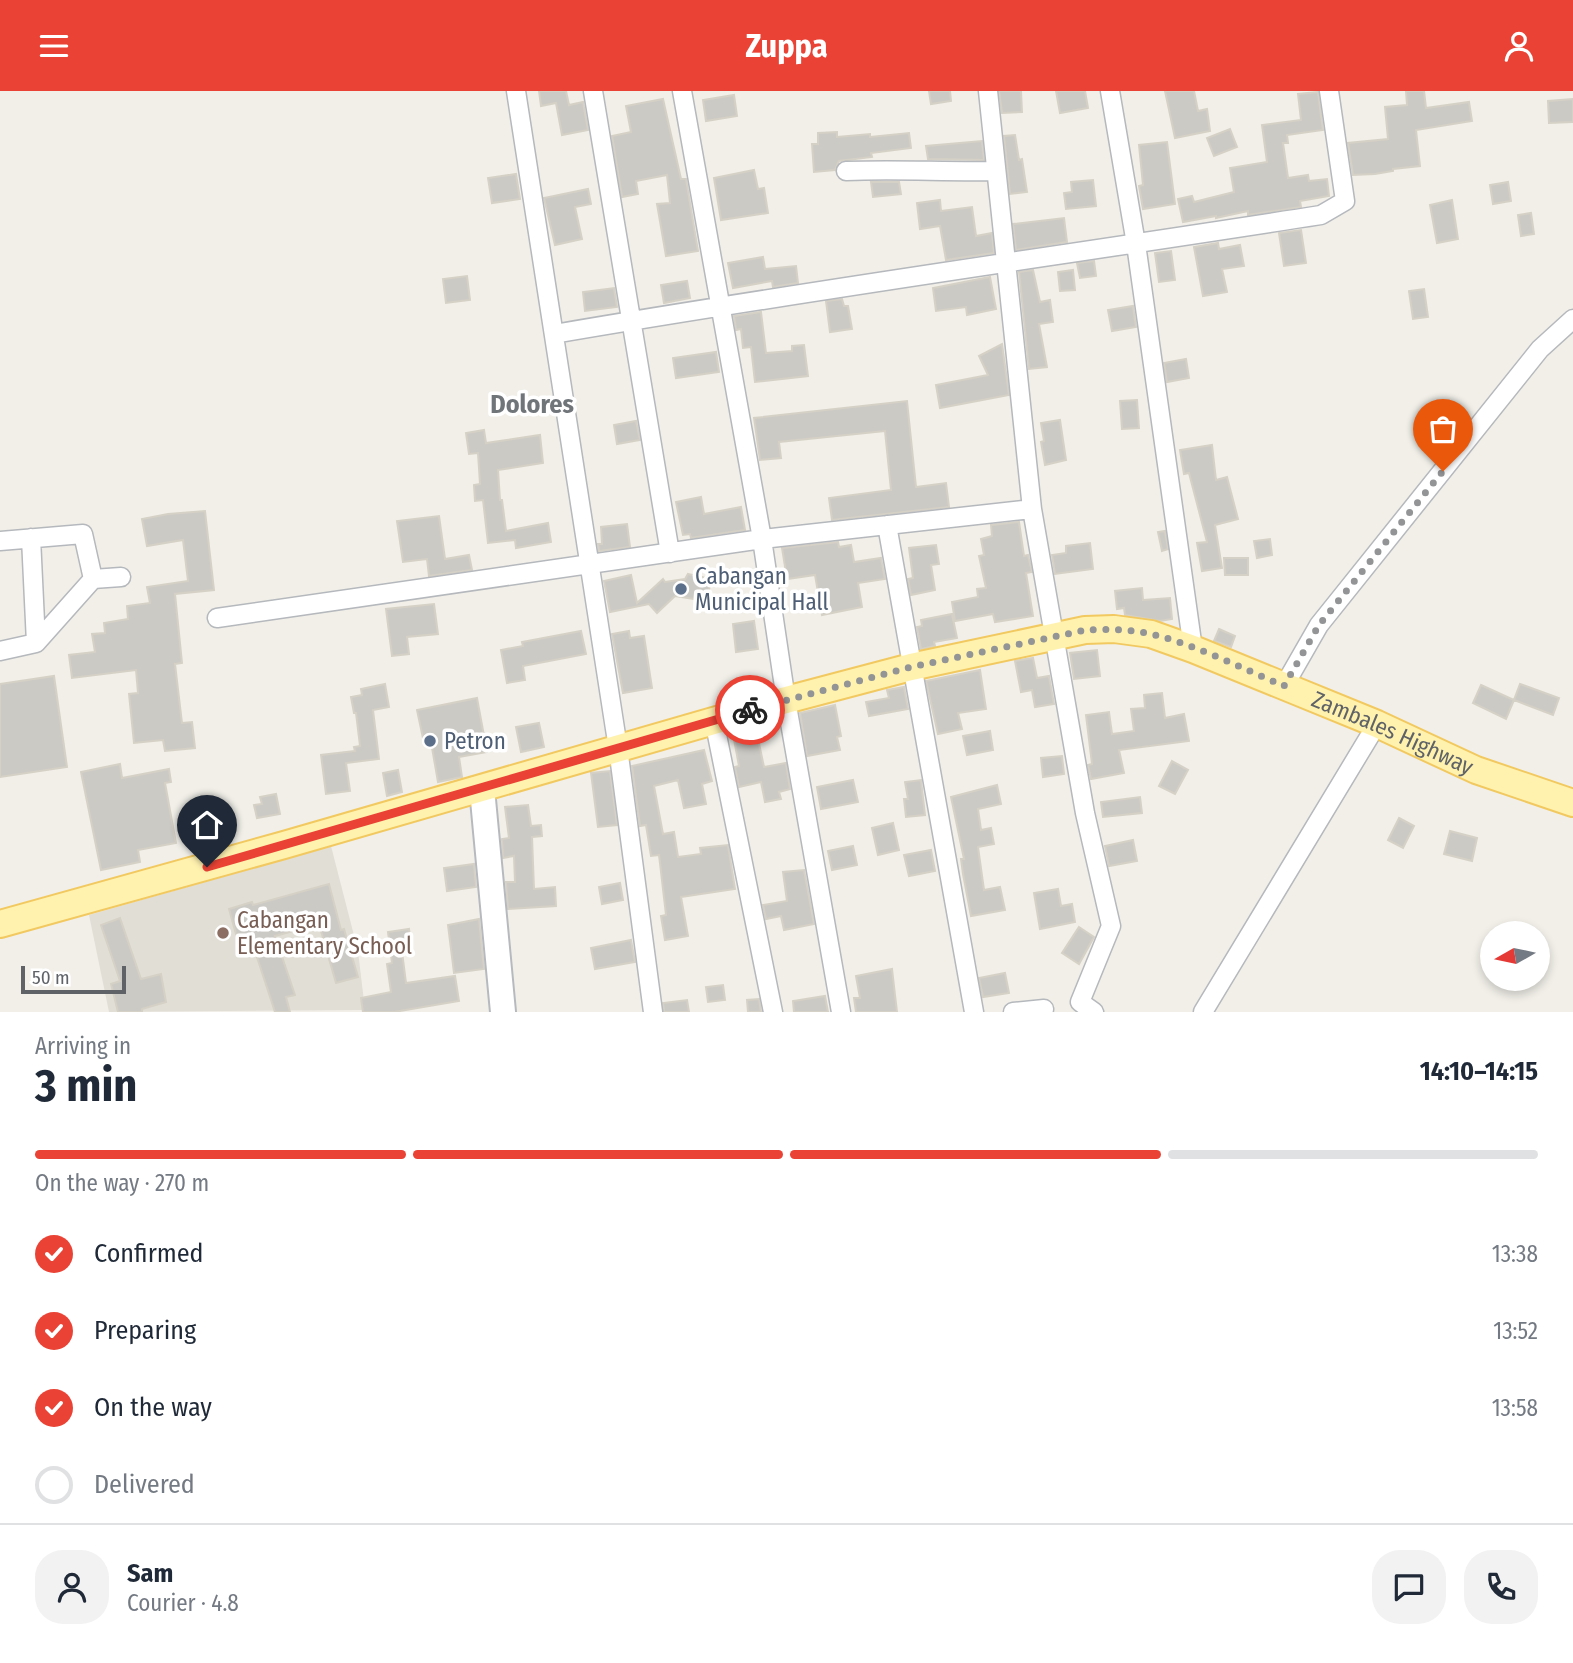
<!DOCTYPE html>
<html lang="en">
<head>
<meta charset="utf-8">
<style>
	body { margin:0; font-family:"Fira Sans Condensed",sans-serif; background:#f2f2f3; color:#1f2937; height:100vh; display:flex; flex-direction:column; font-size:26px; white-space:nowrap }
	* { box-sizing:border-box; margin:0 }
	p { font-size:23px; color:#747a83 }
	.icon { flex:none; width:38px; height:38px; fill:none; stroke:currentColor; stroke-width:2; stroke-linecap:round; stroke-linejoin:round }
	.map { position:relative; height:921px; overflow:hidden }
	.drawer { display:flex; flex-direction:column; background:#fff; flex:1 }
	.drawer>* { flex:none }
	.needle { width:46px; rotate:261deg }
	.tools { position:absolute; left:1480px; top:830px; display:grid; gap:14px }
	.tools a { display:grid; place-items:center; width:70px; height:70px; border-radius:50%; background:#fff; box-shadow:0 4px 10px #0003; font-size:35px }
	.scale { position:absolute; left:21px; bottom:18px; width:105px; box-sizing:border-box; padding-left:7px; border:4px solid #5f6368; border-top:0; font-size:19px; line-height:24px; white-space:nowrap; color:#5f6368; -webkit-text-stroke:5px #fff; paint-order:stroke }
	.pin { position:absolute; display:grid; place-items:center; width:60px; height:60px; color:#fff; margin:-72px -30px; border-radius:50% 50% 50% 0; rotate:-45deg; box-shadow:0 0 7px #0007 }
	.pin .icon { rotate:45deg }
	.courier { position:absolute; display:grid; place-items:center; width:70px; height:70px; margin:-35px; border:5px solid #ea4335; border-radius:50%; background:#fff; color:#222; box-shadow:0 2px 9px #0007 }
	.summary em { font-style:normal; font-weight:700 }
	.summary div { display:flex; flex-direction:column-reverse }
	.summary { display:flex; align-items:center; justify-content:space-between; height:119px; padding:0 35px }
	h1 { font-size:46px; font-weight:700; line-height:52px }
	.bar { display:grid; grid-template-columns:repeat(4,1fr); gap:10px 7px; align-content:center; height:84px; padding:0 35px }
	.bar i { height:9px; border-radius:5px; background:#e0e1e3 }
	.bar .current { background:#ea4335 }
	.bar p { grid-column:span 4 }
	.line { display:flex; align-items:center; gap:18px; padding:0 35px; border-top:2px solid #e0e1e3 }
	.line div { flex:1 }
	.round { display:grid; place-items:center; flex:none; width:74px; height:74px; border-radius:28px; background:#f2f2f3 }
	ol { padding:0 35px; list-style:none }
	li { display:flex; align-items:center; gap:21px; height:77px }
	li p { margin-inline-start:auto }
	li .icon { padding:7px; border-radius:50%; background:#ea4335; color:#fff; stroke-width:4 }
	li:last-child { color:#747a83 }
	li i { width:38px; height:38px; border:4px solid #e0e1e3; border-radius:50% }
	header { display:flex; justify-content:space-between; align-items:center; height:91px; padding:0 35px; background:#ea4335; color:#fff; font-size:32px; font-weight:700 }
	.map>svg:first-child { display:block }
	.education { fill:#e1ded6 }
	.building { fill:#cccac5; stroke:#d6d1c6; stroke-width:2 }
	.lines { fill:none; stroke-linecap:round; stroke-linejoin:round }
	.street-casing { stroke:#b5b8bc; stroke-width:21 }
	.secondary-casing { stroke:#b6babf; stroke-width:28 }
	.primary-casing { stroke:#f2c960; stroke-width:30 }
	.street { stroke:#fff; stroke-width:18 }
	.secondary { stroke:#fff; stroke-width:24 }
	.primary { stroke:#fff2af; stroke-width:26 }
	.done { stroke:#929495; stroke-width:7; stroke-dasharray:0 12.6 }
	.route { stroke:#ea4335; stroke-width:9 }
	.service-dot { fill:#5c6f8a; stroke:#fff; stroke-width:2.5 }
	.education-dot { fill:#8d6e63; stroke:#fff; stroke-width:2.5 }
	.labels { text-anchor:middle; dominant-baseline:central; stroke-width:7; stroke-linejoin:round; paint-order:stroke }
	.service-label { font-size:23px; fill:#4e5e75; stroke:#fff; text-anchor:start }
	.street-label { font-size:23px; fill:#5f6368; stroke:#fff }
	.education-label { font-size:23px; fill:#785e54; stroke:#fff; text-anchor:start }
	.quarter-label { font-size:26px; font-weight:bold; fill:#70757a; stroke:#fff }
</style>
</head>
<body>
<header><svg class="icon" aria-label="menu" viewBox="0 0 24 24"><path d="M4 6h16M4 12h16M4 18h16"/></svg>Zuppa<svg class="icon" aria-label="person" viewBox="0 0 24 24"><circle cx="12" cy="8" r="4"/><path d="M4 21q1-7 8-7t8 7"/></svg></header>
<div class="map">
<svg width="1573" height="921" viewBox="0 0 1573 921">
	<rect width="100%" height="100%" fill="#f1efe8"/>
	<path class="education" d="M331 755 358 860 365 919 109 921 89 824Z"/>
	<path class="building" d="M539 0H566L569 14 583 11 588 39 562 44 556 12 541 15Z
		M929 0H950L951 10 931 13Z
		M999 0H1021L1022 21 1002 22Z
		M1056 0H1085L1088 17 1060 22Z
		M1165 0H1194L1198 20 1207 18 1210 40 1175 47Z
		M1406 0H1424L1426 17 1469 11 1472 30 1416 39 1420 75 1393 78V80L1375 83 1353 84 1348 52 1388 48 1385 16 1407 14Z
		M1318 1 1323 39 1287 44 1288 52H1283L1288 87 1308 84 1309 90 1327 88 1329 105 1300 110 1301 116 1248 124V120L1216 127V125L1183 131 1178 108 1192 105 1194 111 1234 101 1230 77 1267 71 1262 34 1301 29 1298 3Z
		M734 4 737 25 706 30 703 9Z
		M663 8 681 88H686L698 160 666 165 657 113 670 112 667 84 636 90 638 103 622 106 612 45 631 41 626 15Z
		M1573 8V31L1549 32 1548 10Z
		M1230 38 1237 56 1214 65 1207 47Z
		M837 41V46L870 43V46L909 42 911 57 871 62 872 66 839 70 835 79 814 81 812 53H818V42Z
		M1015 44 1019 69 1022 68 1027 101 1010 103 1004 45Z
		M982 50 984 69 928 68 926 55Z
		M1167 51 1175 113 1143 118 1139 95 1143 94 1139 54Z
		M754 79 758 98 764 97 768 122 721 129 714 87Z
		M516 83 520 108 492 112 488 87Z
		M1093 89 1096 115 1066 118 1064 102 1072 101 1071 91Z
		M871 91H899L901 103 873 106Z
		M1508 91 1511 110 1493 113 1490 94Z
		M588 98 591 113 575 116 582 148 555 154 544 107Z
		M940 109 941 120 972 116 976 145 992 142 994 162 946 169 940 135 920 138 917 112Z
		M1452 109 1458 148 1437 152 1430 114Z
		M1531 122 1534 143 1521 145 1518 124Z
		M1064 127 1067 151 1016 159 1013 133Z
		M1301 139 1306 172 1284 175 1279 142Z
		M1218 152 1219 158 1240 154 1244 175 1222 178 1227 201 1203 205 1194 156Z
		M1171 160 1175 189 1159 191 1155 162Z
		M763 166 765 178 796 175 798 192 773 196 772 190 733 197 728 172Z
		M1094 170 1096 185 1080 187 1077 172Z
		M1033 179 1040 211 1050 209 1053 231 1039 233 1047 276 1029 278 1019 181Z
		M1073 179 1075 199 1060 200 1058 181Z
		M467 185 470 209 446 212 443 188Z
		M990 186 996 218 967 224 966 216 936 220 933 197Z
		M687 190 690 207 664 212 661 194Z
		M614 197 617 216 585 220 583 201Z
		M1424 198 1428 226 1413 228 1409 200Z
		M842 208 844 215H848L852 238 830 241 826 210Z
		M1133 215 1136 236 1112 240 1108 219Z
		M761 221 766 262 792 260V255L804 254 808 285 755 291 751 256 743 257 741 238 736 239 734 225Z
		M1002 253 1009 304 940 317 936 294 988 284 979 265Z
		M716 261 719 281 676 287 673 267Z
		M1186 268 1189 287 1167 291 1164 272Z
		M1137 309 1139 337 1122 338 1120 310Z
		M907 310 916 396 946 392 949 416 832 429 829 407 891 399 885 340 779 351 781 367 760 369 754 327Z
		M1060 329 1066 369 1045 374 1041 351 1044 350 1041 332Z
		M636 330 640 349 617 353 614 334Z
		M484 339 486 352 540 344 543 372 498 379 500 409H502L506 440 548 432 551 451 516 457 515 449 488 452 483 409 475 410 474 394 480 393 478 362 469 363 466 342Z
		M1212 354 1216 389 1227 386 1238 428 1215 434 1222 477 1202 480 1197 452 1207 451 1189 382 1184 383 1180 359Z
		M701 406 704 423 741 416 745 439 691 447 690 443 683 444 676 411Z
		M205 420 214 499 175 503 182 572 175 573 182 632 192 631 195 657 165 660 163 649 134 652 129 603 138 602 136 579 72 587 69 564 95 561 92 543 105 542 104 532 128 528 127 515 150 512 147 496 188 490 183 449 147 455 142 428 168 423Z
		M439 425 445 468 469 464 472 479 429 485 427 468 403 471 397 430Z
		M1019 431 1024 465 1028 464 1032 481 1026 482 1033 525 995 531 993 523 955 530 952 511 978 506 977 498 986 497 979 465 984 464 981 448 992 445 991 434Z
		M627 433 630 456 599 460 598 453H602L601 436Z
		M1165 440 1168 458 1162 460 1158 441Z
		M1270 448 1272 464 1257 467 1254 450Z
		M838 451 839 456 851 454 854 471 881 467 885 488 858 492 862 516 822 524 815 484 787 488 782 457Z
		M1090 452 1093 478 1055 483 1052 464 1066 462V455Z
		M936 454 939 473 931 474 935 499 911 504 908 488 913 487 909 457Z
		M1224 467H1248V484H1225Z
		M688 483 711 488 707 510 675 505 657 522 649 513 610 521 604 490 631 484 637 512 663 488 665 491 685 488Z
		M1142 497 1143 509 1170 507 1172 528 1160 530 1125 524 1124 517 1117 518 1115 500Z
		M434 513 438 543 407 546 409 563 392 565 386 518Z
		M952 523 957 547 934 551 935 555 921 558 917 536 922 535 921 529Z
		M754 530 758 558 736 561 733 533Z
		M1219 538 1235 545 1231 556 1214 550Z
		M581 540 586 563 523 575 525 589 507 592 501 559 523 555 522 551Z
		M629 540 630 547 644 545 652 597 623 602 612 543Z
		M1097 559 1100 585 1074 588 1070 562Z
		M1033 567 1037 587 1049 585 1054 613 1035 616 1032 599 1021 601 1015 570Z
		M980 579 986 618 958 622 962 638 938 643 926 590Z
		M54 585 67 676 0 686V593Z
		M385 593 389 616 373 619 379 668 346 672 350 700 326 703 321 664 355 660 354 656 360 655 356 622H354L351 606 362 604 361 598Z
		M1520 593 1559 607 1553 624 1514 609Z
		M1481 594 1514 609 1506 628 1473 612Z
		M904 596 908 618 869 625 866 611 889 607 887 599Z
		M1162 602 1165 627 1184 623 1189 650 1119 659 1124 682 1091 688 1088 674 1092 673 1086 624 1109 621 1112 643 1134 640 1131 618 1145 617 1144 604Z
		M477 607 487 661 459 666 462 686 438 691 431 651 424 652 417 619Z
		M835 614 841 645 837 646 840 659 807 665 800 622Z
		M539 632 544 656 521 661 516 636Z
		M756 638 764 676 786 672 790 698 779 701 781 708 765 711 761 691 739 696 735 676 739 675 733 643Z
		M990 640 993 659 967 664 963 645Z
		M704 659 712 690 702 693 706 713 684 717 678 689 654 695 663 743 674 741 678 766 701 763 700 757 728 754 735 798 681 806 688 845 665 849 661 825 666 824 659 764 651 765 646 734 640 735 632 675Z
		M1062 665 1064 683 1043 686 1041 667Z
		M1172 670 1188 679 1175 703 1159 695Z
		M120 673 122 687 169 678 171 691 165 692 176 752 138 759 140 771 101 779 81 681Z
		M398 679 402 701 387 705 383 682Z
		M610 680 617 734 598 736 591 682Z
		M853 689 858 711 821 718 817 696Z
		M921 689 925 724 906 726 904 708H908L905 691Z
		M997 694 1001 713 978 718 981 739 991 737 994 753 978 756 984 799 1000 796 1005 819 971 825 963 783 961 768H964L951 706Z
		M276 703 280 723 257 727 254 714 262 713 260 706Z
		M1140 706 1142 722 1103 726 1101 711Z
		M528 714 531 735 541 734 542 745 532 746 534 798 555 796 556 815 508 818 506 791H515L514 765 503 767 502 748 509 747 505 716Z
		M1399 727 1414 735 1403 757 1388 749Z
		M893 732 899 759 878 764 872 737Z
		M1450 740 1477 747 1472 770 1444 763Z
		M1133 749 1137 770 1109 775 1105 755Z
		M853 755 857 774 832 779 828 760Z
		M931 759 935 780 909 785 904 764Z
		M474 773 476 796 447 800 444 777Z
		M804 779 814 833 784 839 781 825 766 828 763 814 787 810 783 781Z
		M620 792 623 809 602 813 599 796Z
		M329 793 341 839 344 838 358 886 336 892 319 833 275 845 295 904 286 906 290 921H275L252 851 239 854 229 818 252 811 253 814Z
		M1058 798 1061 815 1072 813 1075 831 1040 838 1034 802Z
		M120 827 141 888 161 883 166 911 142 918V921H118L111 893 120 890 101 834Z
		M479 828 484 878 454 882 448 834Z
		M1079 836 1094 846 1079 873 1062 862Z
		M409 838 411 852 401 853 406 892 455 885 459 910 394 921H363L361 907 391 901 387 873 392 872 388 841Z
		M631 849 635 871 595 878 591 857Z
		M892 878 897 921H856L854 907H860L856 885Z
		M1005 882 1009 902 983 906 979 887Z
		M723 894 725 909 708 911 706 896Z
		M825 905 828 921H794L793 910Z
		M759 908 761 921H748L747 909Z
		M687 909 689 921H664L663 912Z"/>
	<g class="lines">
		<g class="street-casing">
			<path id="street" d="M516 0 618 657 653 921
				M593 0 670 462
				M682 0 762 448 786 609 841 921
				M988 0 1032 418 1085 722 1111 835 1080 911 1094 921
				M1110 0 1136 153 1193 558
				M846 80C897 78 946 81 996 80
				M554 243C809 199 1065 164 1321 124L1345 110 1329 0
				M887 434 974 921
				M31 447 36 552
				M0 450 83 443 93 488 121 486
				M217 527 762 448 1032 418
				M0 560 36 552 93 488
				M1284 595 1319 534 1540 258 1573 228
				M714 629 773 921
				M1013 921 1044 918
				M1203 921 1377 633"/>
		</g>
		<g class="secondary-casing">
			<path id="secondary" d="M482 698 503 921"/>
		</g>
		<g class="primary-casing">
			<g id="primary">
				<path id="s1" d="M0 833 284 754 786 609 911 576 1085 539 1114 538 1151 543 1193 558 1377 633 1476 679 1573 712"/>
			</g>
		</g>
		<use href="#street" class="street"/>
		<use href="#secondary" class="secondary"/>
		<use href="#primary" class="primary"/>
	</g>
	<g class="lines">
		<path class="done" d="M750 619 911 576 1086 539C1107 538 1130 538 1151 543 1197 554 1241 577 1284 595L1319 534 1443 380"/>
		<path class="route" d="M207 776 750 619"/>
	</g>
	<g class="service-dot">
		<circle cx="681" cy="498" r="7"/>
		<circle cx="430" cy="650" r="7"/>
	</g>
	<circle class="education-dot" cx="223" cy="842" r="7"/>
	<g class="labels">
		<g class="service-label">
			<text x="695" y="485">Cabangan<tspan x="695" dy="26">Municipal Hall</tspan></text>
			<text x="444" y="650">Petron</text>
		</g>
		<g class="street-label">
			<text stroke="none"><textPath href="#s1" startOffset="1452">Zambales Highway</textPath></text>
		</g>
		<g class="education-label">
			<text x="237" y="829">Cabangan<tspan x="237" dy="26">Elementary School</tspan></text>
		</g>
		<g class="quarter-label">
			<text x="532" y="313">Dolores</text>
		</g>
	</g>
</svg>
<div class="tools">
<a><svg class="needle" viewBox="-14 -14 28 28"><path d="M0-13l5 13h-10z" fill="#e53935"/><path d="M0 13l5-13h-10z" fill="#747a83"/></svg></a>
</div>
<div class="scale">50 m</div>
<div class="pin" style="left:1443px;top:380px;background:#ea580c"><svg class="icon" aria-label="bag" viewBox="0 0 24 24"><path d="M5 8h14l-1 12H6zM9 8a3 3 0 0 1 6 0"/></svg></div>
<div class="pin" style="left:207px;top:776px;background:#1f2937"><svg class="icon" aria-label="home" viewBox="0 0 24 24"><path d="M3 11l9-7 9 7M6 9v11h12V9"/></svg></div>
<div class="courier" style="left:750px;top:619px"><svg class="icon" aria-label="bike" viewBox="0 0 24 24"><circle cx="6" cy="16" r="4"/><circle cx="18" cy="16" r="4"/><path d="M6 16l4-8h5l3 8M10 8l3 8H6M13 5h3"/></svg></div>
</div>
<section class="drawer">
<div class="summary"><div><h1>3 min</h1><p>Arriving in</p></div><em>14:10–14:15</em></div>
<div class="bar"><i class="current"></i><i class="current"></i><i class="current"></i><i></i><p>On the way · 270 m</p></div>
<ol>
<li><svg class="icon" aria-label="check" viewBox="0 0 24 24"><path d="M5 12l5 5 9-10"/></svg>Confirmed<p>13:38</p></li>
<li><svg class="icon" aria-label="check" viewBox="0 0 24 24"><path d="M5 12l5 5 9-10"/></svg>Preparing<p>13:52</p></li>
<li><svg class="icon" aria-label="check" viewBox="0 0 24 24"><path d="M5 12l5 5 9-10"/></svg>On the way<p>13:58</p></li>
<li><i></i>Delivered</li>
</ol>
<div class="line" style="height:126px"><a class="round"><svg class="icon" aria-label="person" viewBox="0 0 24 24"><circle cx="12" cy="8" r="4"/><path d="M4 21q1-7 8-7t8 7"/></svg></a><div><b>Sam</b><p>Courier · 4.8</p></div><a class="round"><svg class="icon" aria-label="chat" viewBox="0 0 24 24"><path d="M4 5h16v11H9l-5 4z"/></svg></a><a class="round"><svg class="icon" aria-label="phone" viewBox="0 0 24 24"><path d="M5 4h4l2 5-3 2q2 4 5 5l2-3 5 2v4C11 20 4 13 5 4z"/></svg></a></div>
</section>
</body>
</html>
